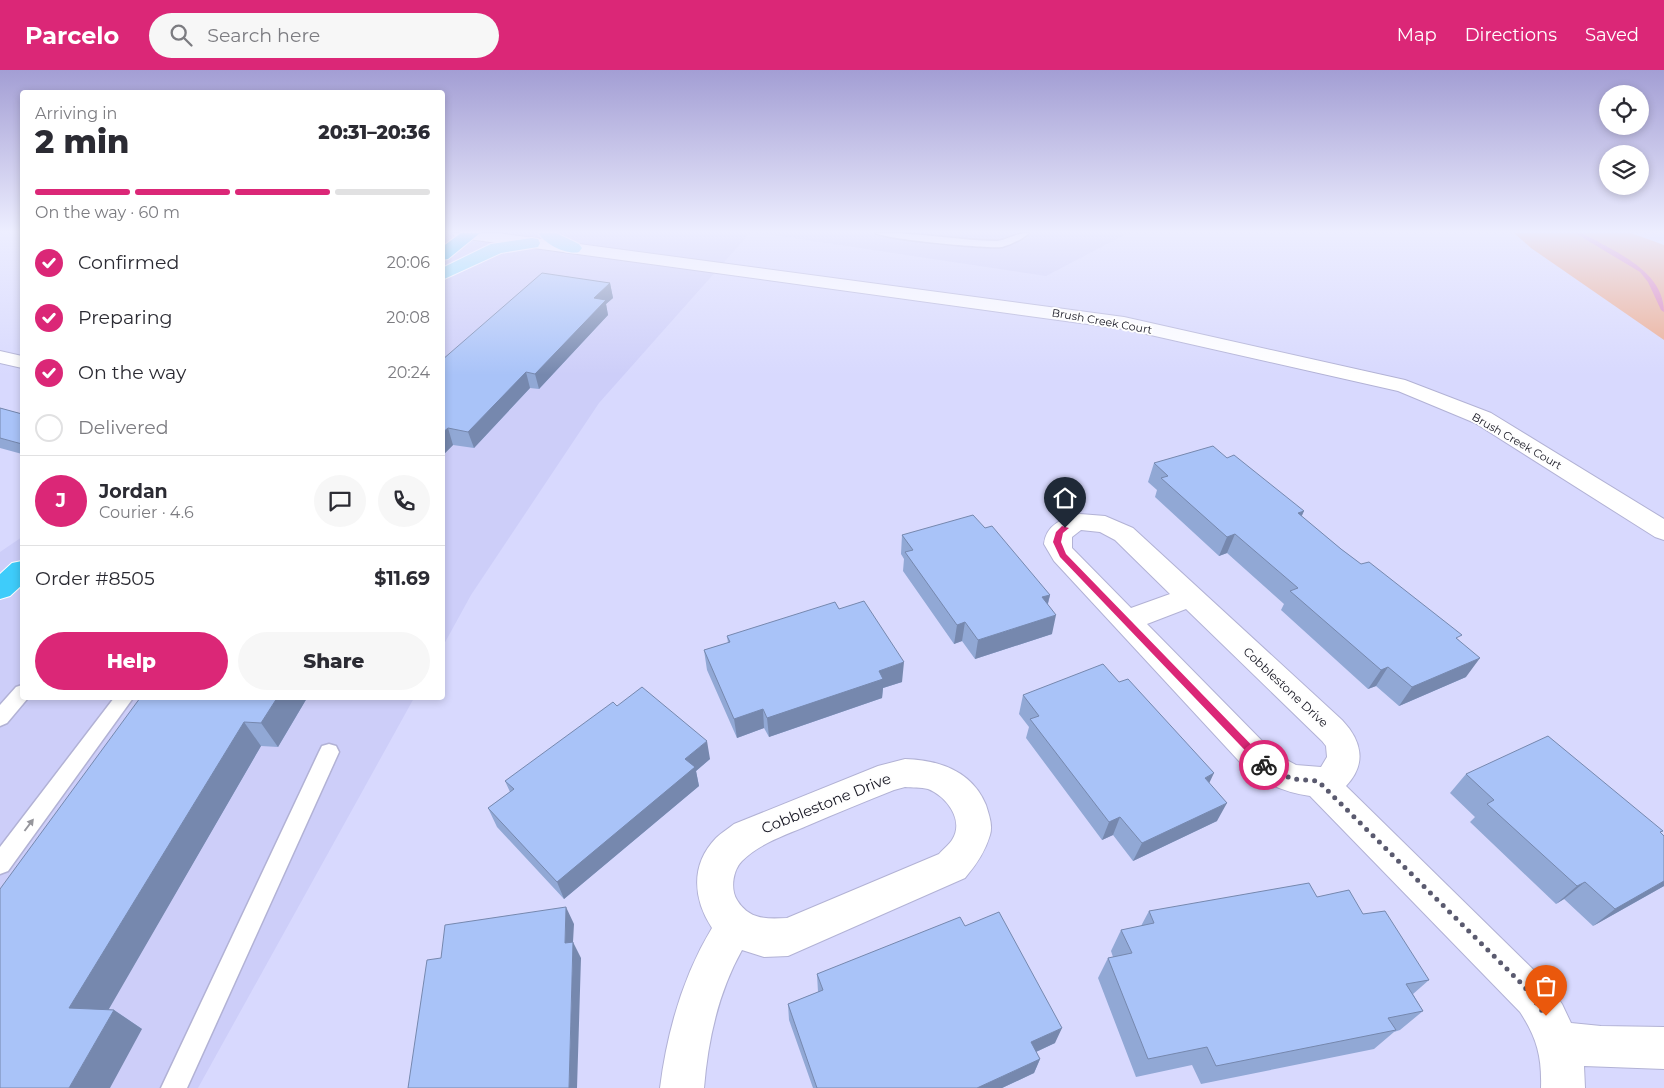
<!DOCTYPE html>
<html lang="en">
<head>
<meta charset="utf-8">
<style>
	body { margin:0; font-family:Montserrat,sans-serif; background:#f7f7f7; color:#2b2b33; height:100vh; display:flex; flex-direction:column; font-size:19px; white-space:nowrap }
	* { box-sizing:border-box; margin:0 }
	p { font-size:16px; color:#7c7c81 }
	.icon { flex:none; width:28px; height:28px; fill:none; stroke:currentColor; stroke-width:2; stroke-linecap:round; stroke-linejoin:round }
	.map { position:relative; flex:1; overflow:hidden }
	.side { position:absolute; left:20px; top:20px; width:425px; height:610px; display:flex; flex-direction:column; background:#fff; border-radius:5px; box-shadow:0 2px 8px #0003 }
	.side>* { flex:none }
	.controls { position:absolute; left:1599px; top:15px; display:grid; gap:10px }
	.controls a { display:grid; place-items:center; width:50px; height:50px; border-radius:50%; background:#fff; box-shadow:0 2px 8px #0003; font-size:25px }
	.pin { position:absolute; display:grid; place-items:center; width:42px; height:42px; color:#fff; margin:-51px -21px; border-radius:50% 50% 50% 0; rotate:-45deg; box-shadow:0 0 5px #0007 }
	.pin .icon { rotate:45deg }
	.courier { position:absolute; display:grid; place-items:center; width:50px; height:50px; margin:-25px; border:4px solid #db2777; border-radius:50%; background:#fff; color:#222; box-shadow:0 1px 6px #0007 }
	.summary em { font-style:normal; font-weight:800 }
	.summary div { display:flex; flex-direction:column-reverse }
	.summary { display:flex; align-items:center; justify-content:space-between; height:85px; padding:0 15px }
	h1 { font-size:32px; font-weight:800; line-height:38px }
	.bar { display:grid; grid-template-columns:repeat(4,1fr); gap:8px 5px; align-content:center; height:60px; padding:0 15px }
	.bar i { height:6px; border-radius:4px; background:#e1e1e2 }
	.bar .on { background:#db2777 }
	.bar p { grid-column:span 4 }
	.line { display:flex; align-items:center; gap:12px; padding:0 15px; border-top:1px solid #e1e1e2 }
	.line div { flex:1 }
	.round { display:grid; place-items:center; flex:none; width:52px; height:52px; border-radius:26px; background:#f7f7f7 }
	ol { padding:0 15px; list-style:none }
	li { display:flex; align-items:center; gap:15px; height:55px }
	li p { margin-inline-start:auto }
	li .icon { padding:5px; border-radius:50%; background:#db2777; color:#fff; stroke-width:4 }
	li:last-child { color:#7c7c81 }
	li i { width:28px; height:28px; border:2px solid #e1e1e2; border-radius:50% }
	.action { display:flex; gap:10px; margin-top:auto; padding:10px 15px }
	.action a { flex:1; height:58px; border-radius:30px; background:#db2777; color:#fff; font-size:20px; font-weight:800; line-height:58px; text-align:center }
	.action a+a { background:#f7f7f7; color:#2b2b33 }
	header { display:flex; align-items:center; gap:30px; box-sizing:border-box; height:70px; padding:0 25px; background:#db2777; color:#fff }
	header strong { font-size:24px }
	nav { display:flex; gap:28px; margin-inline-start:auto; font-size:18px }
	.search { width:350px; height:45px; background:#f7f7f7; display:flex; align-items:center; gap:12px; box-sizing:border-box; padding:0 18px; border-radius:28px; color:#7c7c81; font-size:19px }
	.map>svg:first-child { display:block }
	.built { fill:#cdcef9 }
	.green { fill:#edab8f }
	.lines { fill:none; stroke-linecap:round; stroke-linejoin:round }
	.stream { fill:#dd7eb7; fill-rule:evenodd }
	.lane-casing { stroke:#b2b2d5; stroke-width:3 }
	.street-casing { stroke:#b2b2d5; stroke-width:2 }
	.primary-casing { stroke:#fff; stroke-width:2 }
	.highway-casing { stroke:#fff; stroke-width:2 }
	.lane { fill:#fff; fill-rule:evenodd }
	.street { fill:#fff; fill-rule:evenodd }
	.primary { fill:#8be0fc; fill-rule:evenodd }
	.highway { fill:#3eccfa; fill-rule:evenodd }
	.wall { fill:#91a8d5 }
	.shaded-wall { fill:#7688ae }
	.building { fill:#a9c3f8; stroke:#7688ae }
	.oneway { fill:#96969c }
	.route { fill:#db2777 }
	.done { stroke:#5a5a6f; stroke-width:5; stroke-dasharray:0 9 }
	.labels { text-anchor:middle; dominant-baseline:central; stroke-width:4; stroke-linejoin:round; paint-order:stroke }
	.far-street-label { font-size:11px; fill:#161622; stroke:#fefefe }
	.street-label { font-size:12px; fill:#161622; stroke:#fefefe }
	.near-street-label { font-size:15px; fill:#161622; stroke:#fefefe }
</style>
</head>
<body>
<header>
<strong>Parcelo</strong>
<div class="search"><svg class="icon" aria-label="search" viewBox="0 0 24 24"><circle cx="10" cy="10" r="6"/><path d="M15 15l6 6"/></svg>Search here</div>
<nav><a>Map</a><a>Directions</a><a>Saved</a></nav>
</header>
<div class="map">
<svg width="1664" height="1018" viewBox="0 0 1664 1018">
	<rect width="100%" height="100%" fill="#d8d9fe"/>
	<path class="built" d="M450 163H750L599 333 471 525 443 576V169Z
		M760 163H1128L1046 206Z
		M22 467V628H414L198 1018H0V482Z"/>
	<path class="green" d="M1514 163H1631L1664 175V270L1531 178Z"/>
	<g class="lines">
		<path class="stream" d="M1575 163H1582C1613 181 1664 200 1664 242L1661 240 1648 212 1640 202Z"/>
		<g class="lane-casing">
			<path id="lane" d="M876 163C916 162 956 170 996 171 1006 171 1014 163 1029 163 1023 169 1010 175 1002 177 990 179 883 169 876 163Z
				M22 615V628H28L7 653 0 656V635L16 617Z
				M114 628H133L8 801 0 804V777Z
				M329 674 336 676 339 682 187 1018H161L319 682 322 676Z"/>
		</g>
		<g class="street-casing">
			<path id="street" d="M453 163H497L1124 247 1405 310 1491 343 1664 449V470L1655 467 1475 353 1398 321 1124 259 461 168 455 167Z
				M0 281 22 286V298L0 293Z
				M1080 444 1105 446 1133 458 1342 650C1362 671 1367 694 1346 716L1548 914 1562 934 1571 953 1601 956 1664 957V999L1584 996 1585 1018H1541C1542 987 1537 968 1520 942L1310 726C1289 723 1268 715 1250 703L1054 491 1044 474C1046 454 1064 448 1080 444ZM1081 460 1100 462 1115 470 1170 524 1131 538 1072 478V467ZM1186 539 1322 671 1326 676 1327 687 1321 697 1296 695 1274 683 1147 554Z
				M905 689C939 690 972 701 986 735 989 745 993 755 990 765 985 782 976 795 965 808L788 886 764 887 742 880C718 923 708 970 704 1018H660C667 962 683 906 712 858 693 829 690 795 716 768 721 763 729 758 734 754L878 696ZM905 717C912 718 921 717 928 719 946 726 965 750 952 770 949 775 943 779 939 784L787 848C767 849 749 850 737 830 730 819 733 800 742 791 760 773 786 765 809 755 837 743 866 731 894 720Z"/>
		</g>
		<g class="primary-casing">
			<path id="primary" d="M538 163H556L579 174 582 178 579 182C566 185 545 174 538 163Z
				M532 168 538 169 540 173 538 177 501 183 442 210V198L491 174Z"/>
		</g>
		<g class="highway-casing">
			<path id="highway" d="M461 163H480L448 189 442 190V177Z
				M22 491V515L10 526 0 529V504L12 493Z"/>
		</g>
		<use href="#lane" class="lane"/>
		<use href="#street" class="street"/>
		<use href="#primary" class="primary"/>
		<use href="#highway" class="highway"/>
	</g>
	<path class="wall" d="M610 213 613 228 606 234 608 245 539 319 530 318 474 378 453 375 442 386V290Z
		M0 338 22 344V384L0 378Z
		M1154 393 1301 446 1341 479 1459 570 1466 607 1399 636 1376 616 1368 619 1281 540 1284 534 1227 483 1219 486 1155 427 1157 420 1148 412Z
		M985 458 1050 525 1048 534 1052 564 975 589 962 571 954 574 903 501 904 489 901 484 902 465Z
		M839 539 902 612 883 618 882 628 769 667 764 658 737 668 707 600 704 580 728 573 727 566Z
		M1023 625 1209 713 1217 751 1133 791 1113 765 1102 770 1026 668 1029 657 1019 644Z
		M140 628H307L278 677 261 676 108 939 114 940 142 959 0 1018Z
		M617 636 710 689 696 701 699 716 564 829 497 757 488 738 510 722 505 711Z
		M1466 704 1661 763 1664 766V816L1593 856 1564 829 1556 834 1470 752 1475 747 1450 723Z
		M1317 827 1363 844 1429 910 1413 924 1423 941 1400 960 1394 962 1374 979 1201 1014 1192 995 1136 1007 1098 908 1108 888 1113 887 1111 881 1121 860 1141 856 1149 841Z
		M965 856 1055 973 1036 982 1040 989 1034 1003 1002 1018H813L789 950 788 934 818 922 817 904Z"/>
	<path class="shaded-wall" d="M610 213 613 228 606 234 608 245 539 319 535 304 594 228Z
		M526 302 530 318 474 378 468 362Z
		M448 358 453 375 442 386V363Z
		M1304 441 1295 461 1298 443Z
		M1235 464 1227 483 1219 486 1227 467Z
		M1050 525 1045 544 1042 527Z
		M1056 545 1052 564 975 589 978 570Z
		M965 552 962 571 954 574 957 555Z
		M1480 588 1466 607 1399 636 1412 617Z
		M904 592 902 612 883 618 882 628 769 667 767 648 879 601Z
		M1388 597 1376 616 1368 619 1381 600Z
		M277 628H307L278 677 261 653Z
		M763 639 764 658 737 668 734 649Z
		M244 652 261 676 98 958 69 938Z
		M707 671 710 689 696 701 699 716 564 829 557 812 685 689Z
		M1214 703 1205 722V708Z
		M1227 733 1217 751 1133 791 1142 773Z
		M1120 747 1113 765 1102 770 1109 752Z
		M1664 811V816L1593 856 1615 839Z
		M1585 812 1564 829 1556 834 1577 816Z
		M566 837 574 854 572 890 565 873Z
		M573 872 581 888 577 1018H569Z
		M114 940 142 959 110 1018H69Z
		M1062 958 1055 973 1025 987 1031 972Z
		M1040 989 1034 1003 1002 1018H977Z"/>
	<path class="building" d="M542 203 610 213 594 228 606 230 535 304 526 302 468 362 448 358 442 363V290Z
		M0 338 22 344V374L0 368Z
		M1213 376 1227 388 1234 385 1304 441 1298 443 1341 479 1361 494 1369 492 1462 565 1456 568 1480 588 1412 617 1388 597 1381 600 1290 521 1298 518 1235 464 1227 467 1161 408 1168 406 1154 393Z
		M973 445 985 458 992 456 1050 525 1042 527 1056 545 978 570 965 552 957 555 905 482 913 480 902 465Z
		M864 531 904 592 879 601 883 609 767 648 763 639 734 649 704 580 730 572 727 566 835 532 839 539Z
		M1103 594 1119 612 1128 609 1214 703 1205 708 1227 733 1142 773 1120 747 1109 752 1030 649 1039 646 1023 625Z
		M642 617 707 671 685 689 695 697 557 812 488 738 514 719 505 711 613 632 617 636Z
		M140 628H277L261 653 244 652 69 938 114 940 69 1018H0V819Z
		M1548 666 1663 761 1660 762 1664 766V811L1615 839 1585 812 1577 816 1487 734 1494 730 1466 704Z
		M1309 813 1317 827 1349 820 1363 844 1385 841 1429 910 1406 914 1423 941 1388 948 1396 960 1216 996 1207 977 1148 989 1108 888 1132 883 1121 860 1154 853 1149 841Z
		M566 837 565 873 573 872 569 1018H408L427 890 441 888 445 855Z
		M999 842 1062 958 1031 972 1040 989 977 1018H817L788 934 823 920 817 904 960 847 965 856Z"/>
	<defs><path id="oneway-solid" d="M-6-.8H1V-3.2L6.5 0L1 3.2V.8H-6Z" transform="scale(1.25)"/></defs>
	<use class="oneway" href="#oneway-solid" transform="translate(29 755) rotate(-53)"/>
	<linearGradient id="sky" x2="0" y2="1"><stop stop-color="#a39ed4"/><stop offset="0.53" stop-color="#edeeff"/><stop offset="1" stop-color="#edeeff" stop-opacity="0"/></linearGradient>
	<rect width="1664" height="305" fill="url(#sky)"/>
	<path class="route" d="M1062 456 1069 458 1063 463 1061 472 1066 484 1268 692V697H1261L1060 487 1053 472 1056 462Z"/>
	<g class="lines">
		<path class="done" d="M1264 695 1292 709 1318 711 1524 916 1546 946"/>
	</g>
	<g class="labels">
		<g class="far-street-label">
			<text transform="translate(1102 251) rotate(10)">Brush Creek Court</text>
			<text transform="translate(1517 371) rotate(30)">Brush Creek Court</text>
		</g>
		<g class="street-label">
			<text transform="translate(1286 617) rotate(43)">Cobblestone Drive</text>
		</g>
		<g class="near-street-label">
			<text transform="translate(826 733) rotate(-22)">Cobblestone Drive</text>
		</g>
	</g>
</svg>
<div class="controls">
<a><svg class="icon" aria-label="locate" viewBox="0 0 24 24"><circle cx="12" cy="12" r="6"/><path d="M12 2v4M12 18v4M2 12h4M18 12h4"/></svg></a>
<a><svg class="icon" aria-label="layers" viewBox="0 0 24 24"><path d="M12 4l9 5-9 5-9-5zM3 14l9 5 9-5"/></svg></a>
</div>
<div class="pin" style="left:1546px;top:946px;background:#ea580c"><svg class="icon" aria-label="bag" viewBox="0 0 24 24"><path d="M5 8h14l-1 12H6zM9 8a3 3 0 0 1 6 0"/></svg></div>
<div class="pin" style="left:1065px;top:458px;background:#1f2937"><svg class="icon" aria-label="home" viewBox="0 0 24 24"><path d="M3 11l9-7 9 7M6 9v11h12V9"/></svg></div>
<div class="courier" style="left:1264px;top:695px"><svg class="icon" aria-label="bike" viewBox="0 0 24 24"><circle cx="6" cy="16" r="4"/><circle cx="18" cy="16" r="4"/><path d="M6 16l4-8h5l3 8M10 8l3 8H6M13 5h3"/></svg></div>
<section class="side">
<div class="summary"><div><h1>2 min</h1><p>Arriving in</p></div><em>20:31–20:36</em></div>
<div class="bar"><i class="on"></i><i class="on"></i><i class="on"></i><i></i><p>On the way · 60 m</p></div>
<ol>
<li><svg class="icon" aria-label="check" viewBox="0 0 24 24"><path d="M5 12l5 5 9-10"/></svg>Confirmed<p>20:06</p></li>
<li><svg class="icon" aria-label="check" viewBox="0 0 24 24"><path d="M5 12l5 5 9-10"/></svg>Preparing<p>20:08</p></li>
<li><svg class="icon" aria-label="check" viewBox="0 0 24 24"><path d="M5 12l5 5 9-10"/></svg>On the way<p>20:24</p></li>
<li><i></i>Delivered</li>
</ol>
<div class="line" style="height:90px"><b class="round" style="background:#db2777;color:#fff">J</b><div><b>Jordan</b><p>Courier · 4.6</p></div><a class="round"><svg class="icon" aria-label="chat" viewBox="0 0 24 24"><path d="M4 5h16v11H9l-5 4z"/></svg></a><a class="round"><svg class="icon" aria-label="phone" viewBox="0 0 24 24"><path d="M5 4h4l2 5-3 2q2 4 5 5l2-3 5 2v4C11 20 4 13 5 4z"/></svg></a></div>
<div class="line" style="height:65px"><div>Order #8505</div><b>$11.69</b></div>
<div class="action"><a>Help</a><a>Share</a></div>
</section>
</div>
</body>
</html>
